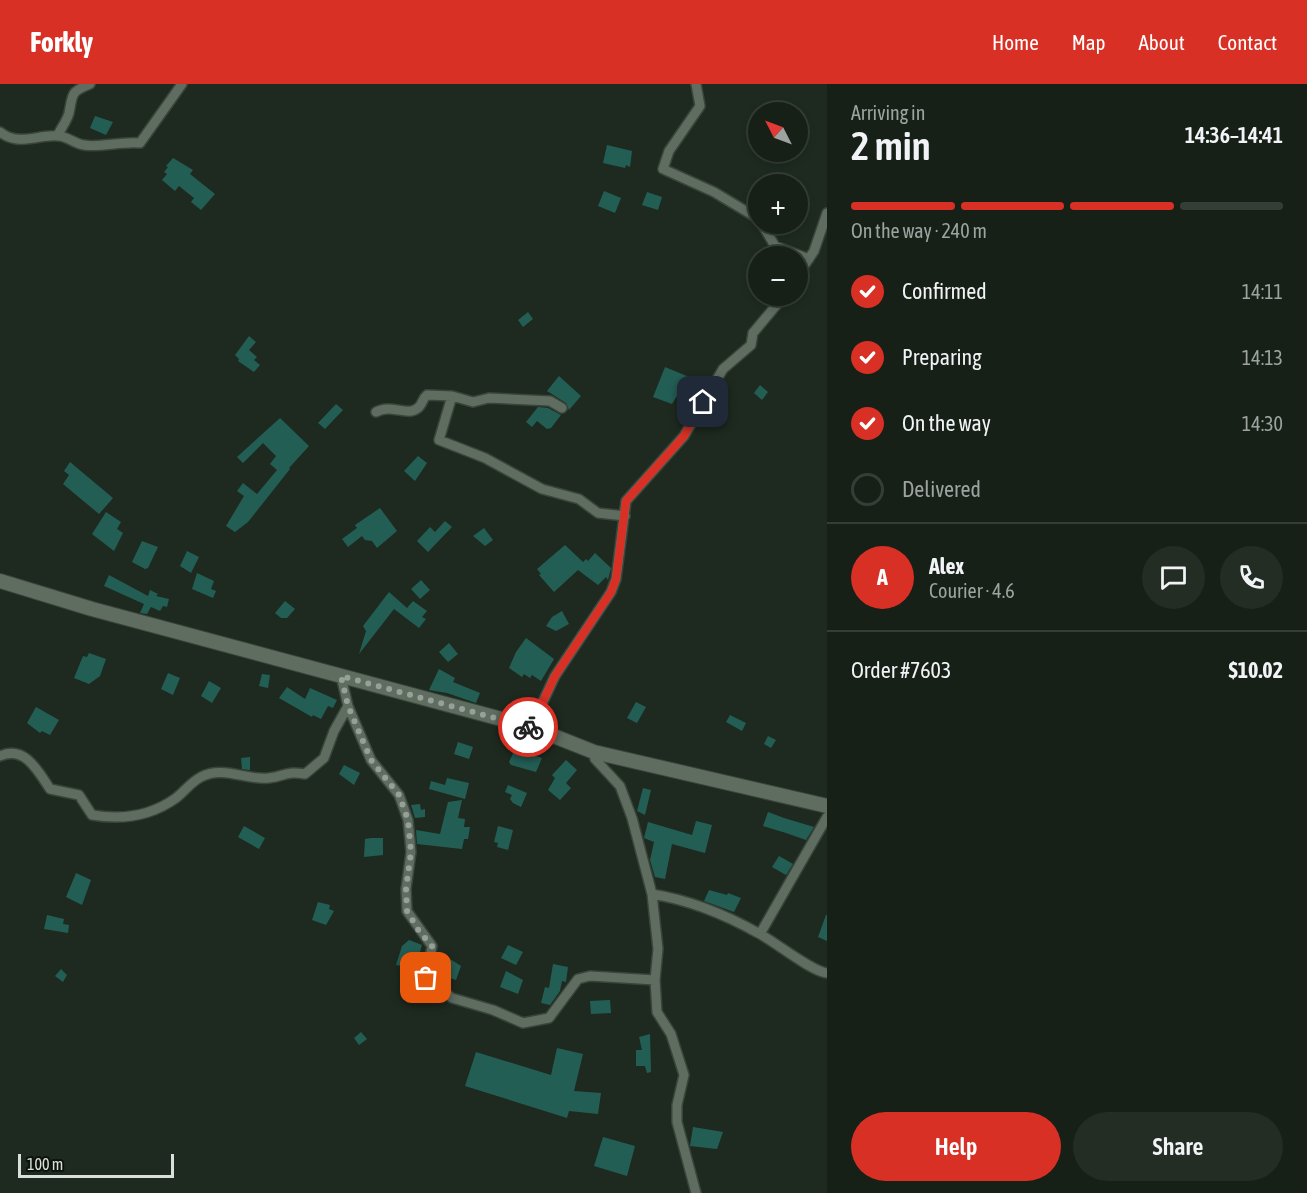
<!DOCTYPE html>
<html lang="en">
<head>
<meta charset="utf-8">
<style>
	body { margin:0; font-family:"Asap Condensed",sans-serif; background:#232d24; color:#f1f3f6; height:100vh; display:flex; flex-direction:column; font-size:22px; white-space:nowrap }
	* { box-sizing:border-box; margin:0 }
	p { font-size:20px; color:#9ea3a1 }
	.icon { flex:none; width:33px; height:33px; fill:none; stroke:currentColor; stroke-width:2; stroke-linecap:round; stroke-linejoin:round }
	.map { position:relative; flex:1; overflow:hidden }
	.panel { display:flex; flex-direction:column; background:#162017; width:480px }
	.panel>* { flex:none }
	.needle { width:39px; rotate:312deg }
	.controls { position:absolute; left:748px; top:18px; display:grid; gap:12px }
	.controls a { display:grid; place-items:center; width:60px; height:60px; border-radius:50%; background:#162017; box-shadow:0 3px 9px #0003,0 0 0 2px #353e36; font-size:30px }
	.scale { position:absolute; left:18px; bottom:15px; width:156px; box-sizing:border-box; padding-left:6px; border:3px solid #d8e0d9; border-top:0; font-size:16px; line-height:21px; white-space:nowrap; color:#d8e0d9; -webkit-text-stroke:4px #0c110c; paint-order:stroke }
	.pin { position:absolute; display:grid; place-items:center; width:51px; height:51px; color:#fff; margin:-26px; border-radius:12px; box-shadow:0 3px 9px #0006 }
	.courier { position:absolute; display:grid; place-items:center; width:60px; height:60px; margin:-30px; border:4px solid #d93025; border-radius:50%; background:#fff; color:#222; box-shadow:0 2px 8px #0007 }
	.head em { font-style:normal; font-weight:600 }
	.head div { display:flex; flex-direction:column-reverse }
	.head { display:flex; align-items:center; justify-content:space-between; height:102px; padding:0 24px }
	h1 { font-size:39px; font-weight:600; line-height:45px }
	.bar { display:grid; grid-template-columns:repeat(4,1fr); gap:9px 6px; align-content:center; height:72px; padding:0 24px }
	.bar i { height:8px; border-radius:4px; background:#353e36 }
	.bar .active { background:#d93025 }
	.bar p { grid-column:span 4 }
	.line { display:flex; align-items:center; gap:15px; padding:0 24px; border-top:2px solid #353e36 }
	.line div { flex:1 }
	.round { display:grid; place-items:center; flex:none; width:63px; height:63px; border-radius:32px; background:#232d24 }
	ol { padding:0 24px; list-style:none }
	li { display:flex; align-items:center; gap:18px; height:66px }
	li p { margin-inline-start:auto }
	li .icon { padding:6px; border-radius:50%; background:#d93025; color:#fff; stroke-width:4 }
	li:last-child { color:#9ea3a1 }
	li i { width:33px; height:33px; border:3px solid #353e36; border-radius:50% }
	.primary-button { display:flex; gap:12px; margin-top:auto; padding:12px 24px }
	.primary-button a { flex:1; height:69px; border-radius:36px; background:#d93025; color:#fff; font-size:24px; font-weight:600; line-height:69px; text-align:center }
	.primary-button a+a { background:#232d24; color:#f1f3f6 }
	header { display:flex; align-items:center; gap:36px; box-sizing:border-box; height:84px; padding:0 30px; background:#d93025; color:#fff }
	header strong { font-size:28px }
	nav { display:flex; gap:33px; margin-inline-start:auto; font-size:21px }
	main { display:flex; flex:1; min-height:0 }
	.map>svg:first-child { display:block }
	.building { fill:#235e55 }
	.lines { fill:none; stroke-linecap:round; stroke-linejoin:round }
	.street-casing { stroke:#3a443b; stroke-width:12 }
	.secondary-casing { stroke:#3a443b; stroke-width:16 }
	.street { stroke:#5f6d60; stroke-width:9 }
	.secondary { stroke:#5f6d60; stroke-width:14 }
	.done { stroke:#97a098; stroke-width:6; stroke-dasharray:0 10.8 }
	.route { stroke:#d93025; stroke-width:8 }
</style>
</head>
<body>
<header>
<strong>Forkly</strong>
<nav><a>Home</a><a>Map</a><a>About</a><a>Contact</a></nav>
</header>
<main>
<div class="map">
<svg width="827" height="1109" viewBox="0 0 827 1109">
	<rect width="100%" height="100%" fill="#1e2a1f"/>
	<path class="building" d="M95 32 113 38 106 51 90 44Z
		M607 61 632 67 630 83 626 81 625 84 603 79Z
		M173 74 193 86 190 90 215 110 201 126 191 118 194 114 179 102 175 107 162 96 167 90 164 88 168 83 166 82Z
		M604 107 621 114 615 129 598 122Z
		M647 108 662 113 658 126 642 121Z
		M528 228 533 235 523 243 518 236Z
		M249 252 256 258 249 266 257 273 254 276 260 281 254 288 238 277 239 275 235 271Z
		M665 283 694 295 688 310 680 307 672 320 653 313Z
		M559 292 581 312 569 326 566 319 547 307Z
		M760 301 768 308 762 316 754 309Z
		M336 320 343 326 325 345 318 339Z
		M538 323 548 324 561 331 551 344 547 345 537 337 532 343 526 338Z
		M280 334 309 362 289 384 290 385 248 438 235 448 226 442 244 412 237 407 243 399 257 410 277 386 270 380 276 372 263 359 243 379 237 373Z
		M418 372 427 379 415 397 404 387Z
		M70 378 113 414 99 430 63 400 69 391 64 387Z
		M380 424 397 447 377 464 372 457 365 456 362 452 348 463 342 455 357 444 355 441Z
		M106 428 121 438 117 445 123 449 114 467 92 450Z
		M445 437 452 443 428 468 417 457 430 443 435 448Z
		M484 444 493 456 485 462 473 452Z
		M142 457 158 463 148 484 145 485 132 478Z
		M565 461 583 478 586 475 588 477 595 469 611 484 608 496 606 493 598 501 578 486 554 508 539 491 541 490 537 485Z
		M187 467 199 473 191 489 180 482Z
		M197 489 214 497 211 505 216 507 213 514 192 505Z
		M109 491 148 512 150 506 158 510 156 512 169 515 167 523 163 522 160 527 151 523 147 530 140 529 144 520 104 502Z
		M421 496 430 506 420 515 411 505Z
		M389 508 407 524 413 517 427 527 422 533 426 535 419 544 394 525 359 570 366 547 363 542Z
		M285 517 295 525 287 534H281L275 529Z
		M562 527 569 540 556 547 546 542 552 533Z
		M526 554 554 575 541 597 532 591 530 594 524 590 522 593 509 584 516 568Z
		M449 559 458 570 448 578 439 568Z
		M89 569 106 575 100 592 89 600 74 594 83 572 87 573Z
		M439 585 455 594 453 598 480 609 476 619 447 609 429 606Z
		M168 589 180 594 173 611 161 605Z
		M262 590 270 591 268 604 259 602Z
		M209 597 221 604 212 619 201 612Z
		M287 603 305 615 310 604 337 616 333 624 328 622 321 635 313 631 312 633 279 614Z
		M636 618 646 623 637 639 627 634Z
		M36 623 59 636 50 651 42 647 40 649 27 639Z
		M730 631 746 639 742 647 726 638Z
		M768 652 776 656 771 664 764 660Z
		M458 658 473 663 469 675 454 670Z
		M515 665 542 674 536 688 511 681 509 678Z
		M250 673V686L242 685 241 674Z
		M566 676 577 686 566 699 571 704 560 716 548 706 555 694 552 691Z
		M344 681 360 689 354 701 339 690Z
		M447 694 469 699 465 715 429 705 431 697 445 701Z
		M508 701 527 709 521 723 513 719 510 715 512 711 505 708Z
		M643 704 651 706 645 731 637 727Z
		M462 716 458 734 465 735 464 743H470L468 755H464L462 765 417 760 416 746 440 750 448 718Z
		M420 720 421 726 425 725V733L415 734 411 721Z
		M768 728 784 734 814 743 806 756 786 749 763 742Z
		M696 737 712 741 705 769 672 760 665 795 655 793 650 776 654 758 644 754 648 738 692 751Z
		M244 742 265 754 259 765 238 753Z
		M498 742 513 746 508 766 497 763 498 759 494 758Z
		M371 754H383V771L364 773 365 755Z
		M779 772 793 780 786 791 772 783Z
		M76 789 91 796 82 821 66 813Z
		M709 806 727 811 728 809 741 814 734 828 704 817Z
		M318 818 330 821 329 825 334 827 326 841 312 836Z
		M47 831 64 835 63 840 69 841 68 849 44 845Z
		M826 831H827V857L818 853Z
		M409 856 422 861 415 884 396 881 402 862Z
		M508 861 523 868 516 881 501 874Z
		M447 873 461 882 456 896 434 889 437 874 446 878Z
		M553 880 568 883 566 898 562 897 560 907 550 921 541 919 545 903 549 904Z
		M61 885 67 891 63 898 55 892Z
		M506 887 523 896 518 910 500 903Z
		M610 916 611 929 591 930 590 917Z
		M361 948 367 955 359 961 354 954Z
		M650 950 651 988 647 989 645 982H636V966H642L639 953Z
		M557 964 583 970 574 1007 601 1009 598 1030 569 1027 567 1034 465 1002 476 968 551 991Z
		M693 1043 723 1048 717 1065 690 1062Z
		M603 1053 635 1062 627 1092 594 1082Z"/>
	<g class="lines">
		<g class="street-casing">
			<path id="street" d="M696 0 700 22 669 67 663 85 714 108 759 135
				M0 48C19 63 38 50 58 52 67 52 75 60 84 61 100 64 121 57 140 59L182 0
				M58 51C61 44 67 37 69 29 73 10 70 8 90 0
				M762 140 775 162 809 175
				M798 191 814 167 827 129
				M452 312 439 356 485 374 542 405 579 415 598 429 625 432
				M376 328C392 319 408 334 419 323 423 319 422 315 427 311L452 312 473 318 489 314 550 317 562 324
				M341 592 348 622 371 676 399 711 408 736 411 768 406 805 407 827 432 862 426 894 452 914 493 926 523 939 549 934 578 895 590 892 655 896
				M531 643 555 592 611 508 616 495 626 417 684 352 723 285 751 261 753 249 784 212
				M594 668 595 675 620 702 632 734 652 810 658 865 655 896 657 928 671 950 684 991 677 1021V1038L696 1109
				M0 672C25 661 38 687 50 705L79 711 92 731C121 736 151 732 176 714 184 708 191 698 201 693 223 681 247 697 269 694 286 692 284 687 305 690L324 674 334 647 348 622
				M652 810C689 816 726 831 758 849 774 857 812 888 827 889
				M760 850 827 733"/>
		</g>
		<g class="secondary-casing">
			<path id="secondary" d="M0 497 92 525 531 643 594 668 827 722"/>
		</g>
		<use href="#street" class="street"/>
		<use href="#secondary" class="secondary"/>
	</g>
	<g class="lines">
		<path class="done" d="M426 894 432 862 419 847 407 827 406 805 411 768 408 736 399 711 371 676 348 622 341 592 528 643"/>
		<path class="route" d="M528 643H531L555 592 611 508 616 495 626 417 684 352 703 318"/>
	</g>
</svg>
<div class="controls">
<a><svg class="needle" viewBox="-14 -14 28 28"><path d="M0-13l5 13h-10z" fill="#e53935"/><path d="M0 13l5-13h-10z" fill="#9ea3a1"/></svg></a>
<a>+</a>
<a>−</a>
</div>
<div class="scale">100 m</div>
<div class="pin" style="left:426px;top:894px;background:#ea580c"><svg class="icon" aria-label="bag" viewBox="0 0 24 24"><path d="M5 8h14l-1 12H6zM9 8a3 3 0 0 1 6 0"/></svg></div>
<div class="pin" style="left:703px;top:318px;background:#1f2937"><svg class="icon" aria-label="home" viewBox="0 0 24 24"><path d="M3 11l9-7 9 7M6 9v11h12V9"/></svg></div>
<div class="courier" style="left:528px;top:643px"><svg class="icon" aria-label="bike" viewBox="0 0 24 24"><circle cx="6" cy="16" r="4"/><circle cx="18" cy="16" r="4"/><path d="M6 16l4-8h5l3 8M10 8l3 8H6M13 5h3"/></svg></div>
</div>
<section class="panel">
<div class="head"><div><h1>2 min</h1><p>Arriving in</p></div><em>14:36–14:41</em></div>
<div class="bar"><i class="active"></i><i class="active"></i><i class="active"></i><i></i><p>On the way · 240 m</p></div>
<ol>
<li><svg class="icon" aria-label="check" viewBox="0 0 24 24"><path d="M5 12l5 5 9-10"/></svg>Confirmed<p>14:11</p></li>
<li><svg class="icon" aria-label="check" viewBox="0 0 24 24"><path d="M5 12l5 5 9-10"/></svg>Preparing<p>14:13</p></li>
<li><svg class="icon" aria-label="check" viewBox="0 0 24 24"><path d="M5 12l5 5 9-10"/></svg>On the way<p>14:30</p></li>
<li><i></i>Delivered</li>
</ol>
<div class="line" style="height:108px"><b class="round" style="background:#d93025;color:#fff">A</b><div><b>Alex</b><p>Courier · 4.6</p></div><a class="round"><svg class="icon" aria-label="chat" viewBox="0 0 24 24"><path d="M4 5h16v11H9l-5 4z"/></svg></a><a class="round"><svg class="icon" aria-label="phone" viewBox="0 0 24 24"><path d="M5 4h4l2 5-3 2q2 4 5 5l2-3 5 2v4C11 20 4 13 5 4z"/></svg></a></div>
<div class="line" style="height:78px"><div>Order #7603</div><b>$10.02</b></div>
<div class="primary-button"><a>Help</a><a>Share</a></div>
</section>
</main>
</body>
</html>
